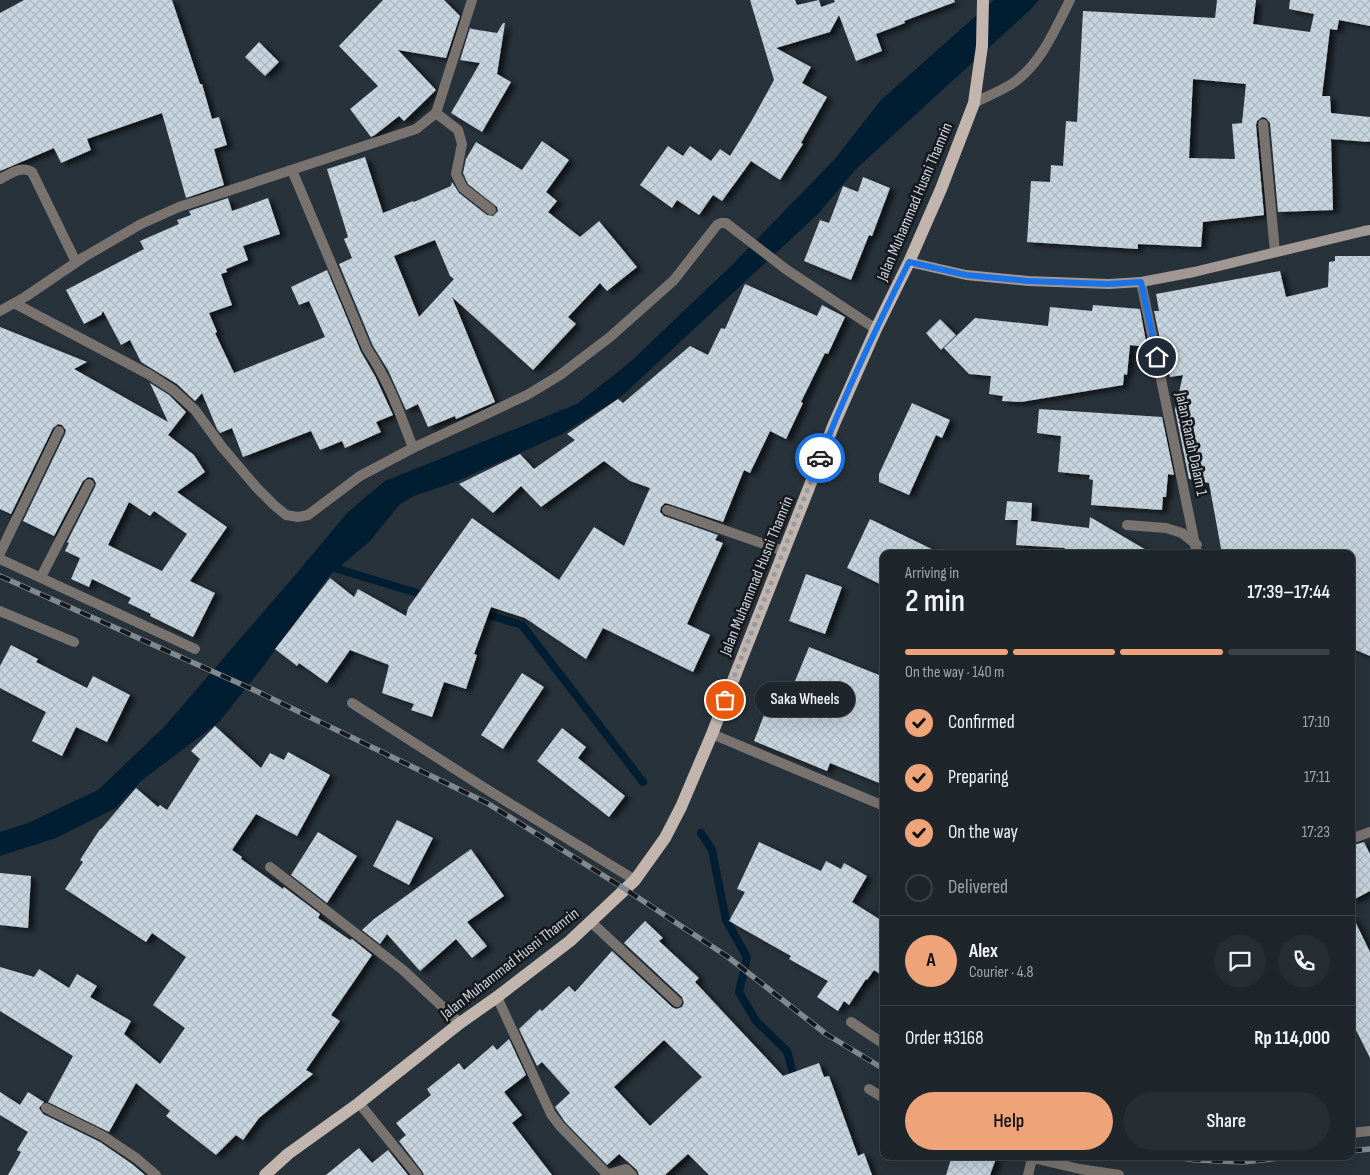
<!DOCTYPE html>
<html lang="en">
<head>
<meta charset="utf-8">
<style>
	body { margin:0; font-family:"Sofia Sans Condensed",sans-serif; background:#262e34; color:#f1f3f6; height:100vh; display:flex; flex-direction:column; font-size:19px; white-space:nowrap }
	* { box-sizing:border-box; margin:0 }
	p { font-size:16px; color:#a1a5a9 }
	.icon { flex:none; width:28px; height:28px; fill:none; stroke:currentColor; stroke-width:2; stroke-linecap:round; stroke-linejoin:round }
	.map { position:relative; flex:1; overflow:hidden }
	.details { position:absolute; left:880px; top:550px; width:475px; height:610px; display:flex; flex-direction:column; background:#1e262c; border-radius:10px; box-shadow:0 5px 20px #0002,0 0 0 1px #3c4348 }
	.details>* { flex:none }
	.pin { position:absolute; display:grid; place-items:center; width:42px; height:42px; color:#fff; margin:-21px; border:2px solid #fff; border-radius:50%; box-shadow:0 1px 5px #0007 }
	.courier { position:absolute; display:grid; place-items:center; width:50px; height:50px; margin:-25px; border:4px solid #1a73e8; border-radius:50%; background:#fff; color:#222; box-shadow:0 1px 6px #0007 }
	.bubble { position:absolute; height:35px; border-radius:18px; background:#1e262c; box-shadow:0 5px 20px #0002,0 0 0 1px #3c4348; font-size:16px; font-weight:600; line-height:35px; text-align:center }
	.overview em { font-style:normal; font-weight:600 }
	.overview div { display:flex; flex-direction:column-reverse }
	.overview { display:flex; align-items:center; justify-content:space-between; height:85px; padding:0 25px }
	h1 { font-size:32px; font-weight:600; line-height:38px }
	.bar { display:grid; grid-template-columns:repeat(4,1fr); gap:8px 5px; align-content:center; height:60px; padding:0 25px }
	.bar i { height:6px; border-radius:4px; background:#3c4348 }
	.bar .current { background:#efa378 }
	.bar p { grid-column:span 4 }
	.line { display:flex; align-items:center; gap:12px; padding:0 25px; border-top:1px solid #3c4348 }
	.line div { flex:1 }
	.round { display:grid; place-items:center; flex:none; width:52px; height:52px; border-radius:26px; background:#262e34 }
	ol { padding:0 25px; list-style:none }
	li { display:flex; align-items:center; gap:15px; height:55px }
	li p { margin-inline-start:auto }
	li .icon { padding:5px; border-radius:50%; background:#efa378; color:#111; stroke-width:4 }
	li:last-child { color:#a1a5a9 }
	li i { width:28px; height:28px; border:2px solid #3c4348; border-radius:50% }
	.cta { display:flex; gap:10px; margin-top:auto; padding:10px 25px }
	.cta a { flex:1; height:58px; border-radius:30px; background:#efa378; color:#111; font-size:20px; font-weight:600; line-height:58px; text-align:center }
	.cta a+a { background:#262e34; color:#f1f3f6 }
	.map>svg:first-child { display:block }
	.water { fill:#001d32 }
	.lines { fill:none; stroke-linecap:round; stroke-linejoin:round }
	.stream { stroke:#001d32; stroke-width:8 }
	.building { fill:url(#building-cross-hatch); fill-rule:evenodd; filter:url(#shadow) }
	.lane { stroke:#797370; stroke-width:10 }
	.street { stroke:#797370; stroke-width:10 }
	.secondary { stroke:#a29893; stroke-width:10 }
	.primary { stroke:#c1b5ae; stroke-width:12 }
	.rail-casing { stroke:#818990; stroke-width:5.5 }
	.rail { stroke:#15191d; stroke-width:4; stroke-dasharray:11; stroke-linecap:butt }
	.done { stroke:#949ba2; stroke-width:5; stroke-dasharray:0 9 }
	.route { stroke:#1a73e8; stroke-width:6 }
	.labels { text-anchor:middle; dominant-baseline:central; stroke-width:5; stroke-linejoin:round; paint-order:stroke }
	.street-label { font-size:16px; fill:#ced4da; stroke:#15191d }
</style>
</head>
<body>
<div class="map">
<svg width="1370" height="1175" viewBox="0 0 1370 1175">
	<defs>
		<pattern id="building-cross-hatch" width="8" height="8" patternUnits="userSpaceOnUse" patternTransform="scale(1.25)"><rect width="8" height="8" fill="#c7d5df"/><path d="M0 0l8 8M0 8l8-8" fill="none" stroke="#acb7bf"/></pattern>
		<filter id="shadow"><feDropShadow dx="5.5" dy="3" stdDeviation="2.5" flood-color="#0009"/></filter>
	</defs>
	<rect width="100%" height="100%" fill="#28323a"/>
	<path class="water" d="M994 0H1039L1030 10 856 169 818 214 623 395 562 434 455 482 414 496 400 504 370 541 330 575 262 668 219 722 141 781 116 808 56 838 0 856V832L28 823 98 790 164 727 291 580 348 512 385 481 577 404 629 363 730 267 834 160 881 100Z"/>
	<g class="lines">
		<path class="stream" d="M328 566 427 596
			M479 612 522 625 643 782
			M701 833 712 850 726 920 747 957 739 992 756 1021 787 1051 795 1081"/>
	</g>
	<path class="building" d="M24 0H172L200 84H202L212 119 219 117 227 145 214 149 224 185 186 198 162 113 87 139 91 150 61 163 54 148 0 171V13Z
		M383 0H444L460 16 446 58 398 50 436 90 404 121 399 116 375 135 371 137 350 109 378 86 339 46Z
		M750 0H795L797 5 819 0 821 7 835 2 834 0H954L955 2 904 21 905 23 876 34 882 51 856 61 839 15 830 32 776 48 811 67 802 83 827 97 801 143 803 144 780 180 751 161 722 201 713 195 699 215 677 200 672 208 640 185 668 146 683 156 690 146 711 161 720 149 730 156 752 120 774 80Z
		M1217 0H1256L1253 24 1310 32 1314 14 1289 9 1290 0H1370V26L1339 20 1337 30 1330 29 1322 96H1330L1331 113 1370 117V141L1369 142 1331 139 1333 210 1278 212 1270 123 1266 118 1262 117 1257 121 1256 125 1264 215 1203 222 1201 247 1138 244V249L1027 242 1031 181 1050 182 1051 165 1063 166 1066 121 1077 122 1083 11 1215 18ZM1193 79 1246 84 1242 123 1232 124 1235 159 1189 158Z
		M503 23H505L497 74 511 82 482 132 451 113 480 63 460 60 470 28 472 29 497 33Z
		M259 42 279 62 265 76 245 57Z
		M542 141 569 160 546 192 557 201 548 212 580 237 599 221 637 267 607 291 600 283 568 317 576 324 533 370 452 297 495 402 456 419 455 416 428 427 418 404 406 410 388 370 373 346 339 264 352 258 344 239 348 237 327 169 365 157 383 213 413 201 414 202 451 186 452 182 459 193 487 215 493 216 498 211 497 207 468 184 463 173 466 159 476 142 522 170ZM435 240 450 276 454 279 419 317 394 256Z
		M863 177 890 188 872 236 869 235 851 280 804 261 820 220 829 223 843 186 858 192Z
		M228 198 232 211 268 198 280 234 243 246 248 260 226 269 227 272 221 274 232 305 209 313 217 332 215 333 234 373 325 337 309 301 299 305 291 287 327 270 361 352 375 376 393 415 376 422 381 432 345 448 342 441 320 450 311 431 243 457 232 428 220 433 217 429 202 393 195 401 177 384 141 362 130 340 121 345 103 311 101 315 84 324 66 290 144 249 140 241 179 224 177 220 191 215 189 211Z
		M1335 256H1370V656L1351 648V554H1222L1209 483 1189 479 1175 410 1183 375 1170 377 1165 349H1162L1154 311H1159L1156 294 1280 271 1286 297 1328 287 1329 262 1335 261Z
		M745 284 817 316 822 305 845 317 828 354 825 353 801 402 803 403 786 439 770 431 750 473 744 470 723 522 669 504 665 503 661 507 660 512 664 516 718 535 715 540 723 543 687 624 710 635 693 672 603 628 586 659 525 618 491 607 474 654 477 655 466 689 444 682 432 717 411 710 414 704 382 693 389 665 350 650 327 683 299 663 297 666 275 649 330 578 354 597 358 589 406 616 408 608 472 518 559 580 594 527 624 546 650 488 630 481 604 461 541 507 521 486 493 513 459 484 520 454 534 469 575 440 567 434 618 399 623 403 690 346 708 355 721 328 725 329Z
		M1093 305 1140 309 1147 347 1130 345 1127 375 1124 374 1123 385 1021 402 1002 401 1003 396 989 394 991 376 969 374 944 348 975 318 1048 326 1050 307 1092 311Z
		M940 319 956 335 941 350 926 333Z
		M0 327 87 362 74 369 168 422 150 383 169 395 186 412 168 435 194 455 205 472 177 492 227 527 190 581 215 593 193 637 150 616 151 614 128 603 131 598 92 579 89 587 71 579 80 558 65 551 69 543 67 542 95 487 96 483 93 478 88 477 83 481 54 536 23 521 65 434 66 430 62 425 58 424 53 428 11 514 0 509ZM129 502 150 516 154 511 187 534 162 571 108 545Z
		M912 403 950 420 942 438 936 435 909 495 879 482V474Z
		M1039 409 1162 417 1174 475 1168 474 1166 497H1163L1162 510 1091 505 1093 480 1089 479 1090 475 1058 472 1061 436 1037 433Z
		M1007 501 1032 503 1031 521 1089 528 1090 517 1153 554H1064L1065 548 1016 545 1018 520H1005Z
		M870 519 942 554H884V586L847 568Z
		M806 574 842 587 825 634 789 621Z
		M11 645 38 659 36 662 87 688 93 676 130 695 107 742 76 727 62 756 32 741 46 712 0 688V666Z
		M809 647 884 677V785L830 763 827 771 754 741 769 702 784 708Z
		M522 673 544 687 503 749 481 735Z
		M215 726 261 768 270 753 284 760 288 752 330 775 297 836 256 814 232 850 242 857 241 859 283 889 284 887 320 914 318 918 350 940 352 939 372 955 331 1015 340 1021 306 1070 313 1074 259 1118 243 1140 236 1135 216 1155 166 1116 170 1111 136 1083 109 1132 48 1102 73 1056 0 1011V967L34 977 39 969 69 988 77 974 97 986 90 997 131 1021 124 1034 160 1064 185 1028 153 1005 186 957 152 933 146 942 65 889 83 862 80 860 100 829H101L136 788 158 807 160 805 167 810 200 759 191 751Z
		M562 728 586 747 578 758 625 796 609 817 537 761Z
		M397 820 433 838 409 885 373 866Z
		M318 832 357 856 327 903 291 875Z
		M759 842 821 871 826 861 841 869 844 863 867 876 852 902 884 922V977L874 970 867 980 866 979 849 1005 844 1001 838 1011 817 997 828 981 789 959 791 956 729 921 745 892 737 889Z
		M1364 842 1370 854V891L1351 901V846Z
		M471 849 504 896 467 922 487 946 472 958 456 939 420 971 387 934 380 944 362 930 374 919Z
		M0 873 31 876 28 928 0 925Z
		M1351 913 1370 952V1058L1351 1020Z
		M645 921 663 938 659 941 699 978 695 982 783 1076 819 1063 824 1077 829 1076 858 1156 864 1153 872 1175H709L688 1154 665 1175H639L637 1170 619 1154 607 1165 565 1122 555 1107 570 1093 542 1062 537 1066 519 1029 540 1009 542 1011 569 986 575 992 612 951 672 1007 676 1009 682 1007 684 1003 682 997 624 943ZM664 1040 702 1077 650 1126 614 1087Z
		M509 1039 526 1075 504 1092 522 1115 512 1123 552 1175H424L422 1171 399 1141 406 1135 396 1123 431 1095 427 1089 459 1063 464 1070 493 1045 497 1050Z
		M0 1092 20 1105 28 1092 44 1102 39 1108 43 1114 100 1142 132 1164 145 1175H8L21 1152 17 1150 28 1132 0 1115Z
		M359 1148 372 1163 388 1150 408 1175H326Z
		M952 1156H997L990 1175H946Z"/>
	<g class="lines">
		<path class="lane" d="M974 103C987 96 1004 90 1016 81 1043 60 1055 29 1070 0
			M667 510 784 551
			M1127 525 1166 528 1182 533 1197 545
			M591 922 677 1002
			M46 1108 103 1136 136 1158 156 1175"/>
		<path class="street" d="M436 113 458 130 462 144 456 174 463 188 491 210
			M1263 124 1275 252
			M292 170 367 349C389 382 399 411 413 448L527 395 560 375 610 337 674 280 717 225 721 223H726L787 270 876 329
			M0 179C10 174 21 165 32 172L76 262
			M1141 282 1197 554
			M14 303 150 375 173 390 195 410 222 447 257 488 274 505 286 515 298 517 308 515 360 476 413 448
			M0 311 25 297 84 257 141 224 179 207 416 129 436 113 472 0
			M0 553 59 431
			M0 559 195 649
			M41 577 89 484
			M0 611 74 642
			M352 703 483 787 635 880
			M712 734 884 806
			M1351 839 1370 832
			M270 867 403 970 460 1023
			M497 997 551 1114 560 1126 606 1173 609 1174 626 1169 632 1175
			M851 1022 884 1044
			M869 1089 884 1098
			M359 1103 417 1175
			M1351 1133 1370 1131
			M1024 1156 1080 1169 1119 1175
			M1028 1175 1032 1159"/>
		<path class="secondary" d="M909 262 966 275 1028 281 1109 284 1141 282 1194 272 1364 231 1370 230"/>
		<path class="primary" d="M265 1175 288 1154 359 1103 460 1023 497 997 570 941 635 880 665 838 681 807 712 734 834 424 876 329 909 262 941 189 974 103 982 46 983 0"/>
		<g class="rail-casing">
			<path id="rail" d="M0 576 254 690 487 803 625 889 728 957 826 1034 884 1069
				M1351 1151 1370 1149
				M1168 1156 1196 1160 1243 1162 1299 1156"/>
		</g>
		<use href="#rail" class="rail"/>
	</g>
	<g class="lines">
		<path class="done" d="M725 700 820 458"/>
		<path class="route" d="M820 458C846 391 877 326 909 262L966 275 1028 281 1108 284 1141 282 1157 357"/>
	</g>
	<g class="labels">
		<g class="street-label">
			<text transform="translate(915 202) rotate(-67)">Jalan Muhammad Husni Thamrin</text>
			<text transform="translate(1191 444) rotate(78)">Jalan Ranah Dalam 1</text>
			<text transform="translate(757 576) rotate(-68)">Jalan Muhammad Husni Thamrin</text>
			<text transform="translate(510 964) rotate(-38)">Jalan Muhammad Husni Thamrin</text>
		</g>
	</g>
</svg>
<div class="pin" style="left:725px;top:700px;background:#ea580c"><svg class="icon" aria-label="bag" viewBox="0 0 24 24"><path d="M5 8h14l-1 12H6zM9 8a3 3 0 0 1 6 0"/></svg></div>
<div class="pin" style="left:1157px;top:357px;background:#1f2937"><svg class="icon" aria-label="home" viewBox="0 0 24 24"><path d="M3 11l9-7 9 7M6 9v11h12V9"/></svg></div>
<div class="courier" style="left:820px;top:458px"><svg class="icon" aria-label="car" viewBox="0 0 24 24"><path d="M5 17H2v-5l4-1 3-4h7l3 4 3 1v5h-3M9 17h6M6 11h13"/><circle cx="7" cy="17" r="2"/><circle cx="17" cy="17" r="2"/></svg></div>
<div class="bubble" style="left:755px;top:682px;width:100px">Saka Wheels</div>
<section class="details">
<div class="overview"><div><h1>2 min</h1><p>Arriving in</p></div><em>17:39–17:44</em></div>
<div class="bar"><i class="current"></i><i class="current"></i><i class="current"></i><i></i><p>On the way · 140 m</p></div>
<ol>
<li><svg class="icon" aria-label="check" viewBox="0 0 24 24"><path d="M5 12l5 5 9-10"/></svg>Confirmed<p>17:10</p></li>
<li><svg class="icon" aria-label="check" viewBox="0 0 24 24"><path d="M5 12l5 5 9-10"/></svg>Preparing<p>17:11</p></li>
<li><svg class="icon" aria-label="check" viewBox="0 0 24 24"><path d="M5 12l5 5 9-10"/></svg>On the way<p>17:23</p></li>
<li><i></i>Delivered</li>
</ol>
<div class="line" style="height:90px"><b class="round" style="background:#efa378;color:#111">A</b><div><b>Alex</b><p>Courier · 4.8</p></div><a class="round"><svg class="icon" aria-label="chat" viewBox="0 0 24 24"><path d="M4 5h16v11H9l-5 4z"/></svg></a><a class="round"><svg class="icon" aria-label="phone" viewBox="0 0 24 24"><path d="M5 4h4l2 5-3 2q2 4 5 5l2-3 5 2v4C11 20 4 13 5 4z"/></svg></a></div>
<div class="line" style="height:65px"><div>Order #3168</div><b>Rp 114,000</b></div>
<div class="cta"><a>Help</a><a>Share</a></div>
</section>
</div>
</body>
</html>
